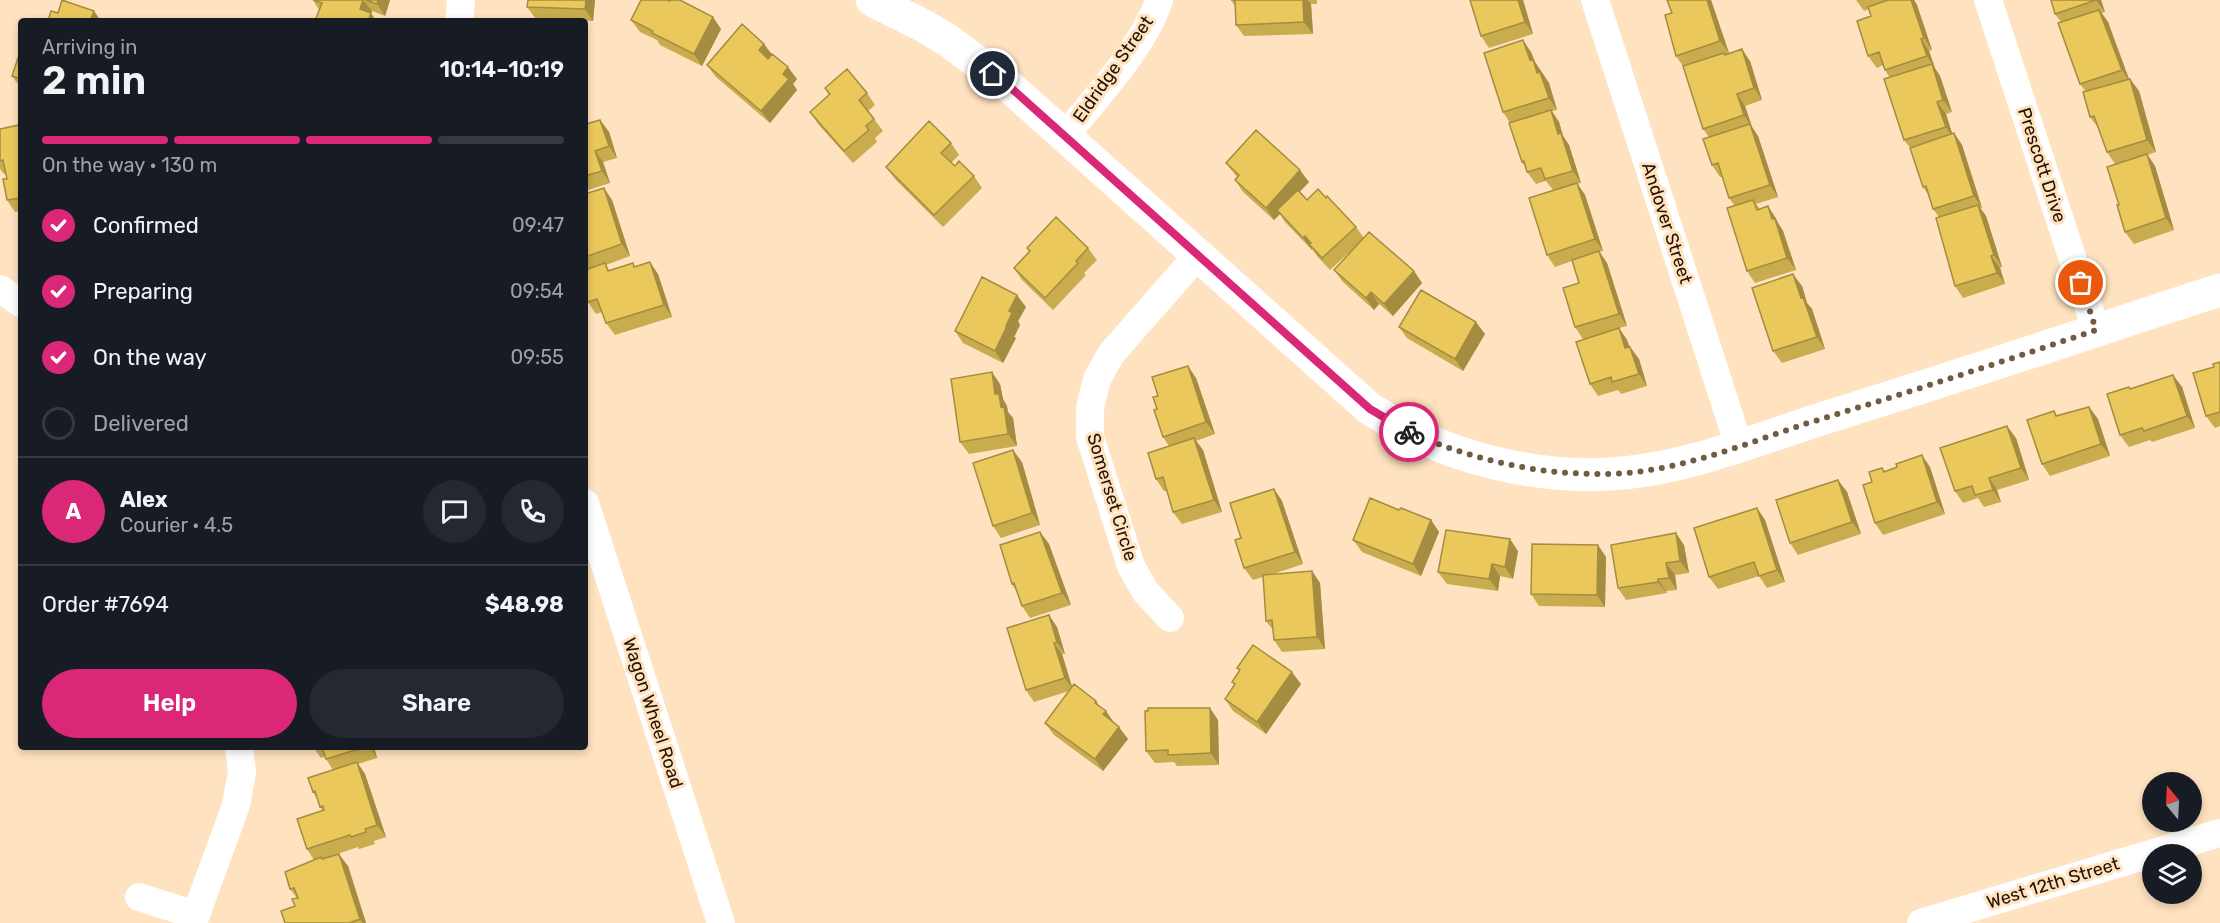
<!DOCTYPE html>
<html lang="en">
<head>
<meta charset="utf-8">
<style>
	body { margin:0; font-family:Rubik,sans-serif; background:#242831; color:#f1f3f6; height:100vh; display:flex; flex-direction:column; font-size:22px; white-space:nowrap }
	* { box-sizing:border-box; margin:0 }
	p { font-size:20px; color:#9ea1a6 }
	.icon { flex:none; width:33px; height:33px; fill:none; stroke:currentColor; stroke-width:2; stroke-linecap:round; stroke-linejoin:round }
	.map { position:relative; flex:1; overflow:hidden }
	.panel { position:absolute; left:18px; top:18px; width:570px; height:732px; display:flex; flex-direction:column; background:#171b24; border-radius:6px; box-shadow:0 3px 9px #0003 }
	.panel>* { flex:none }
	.needle { width:39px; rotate:342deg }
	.fabs { position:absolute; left:2142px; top:772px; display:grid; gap:12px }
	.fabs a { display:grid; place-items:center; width:60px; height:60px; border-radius:50%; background:#171b24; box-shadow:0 3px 9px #0003; font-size:30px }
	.pin { position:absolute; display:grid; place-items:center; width:51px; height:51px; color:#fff; margin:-26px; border:3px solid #fff; border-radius:50%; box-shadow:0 2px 6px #0007 }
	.courier { position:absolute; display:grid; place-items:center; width:60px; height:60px; margin:-30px; border:4px solid #db2777; border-radius:50%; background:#fff; color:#222; box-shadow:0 2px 8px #0007 }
	.head em { font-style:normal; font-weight:600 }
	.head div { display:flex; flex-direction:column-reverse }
	.head { display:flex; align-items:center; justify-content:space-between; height:102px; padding:0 24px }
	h1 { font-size:39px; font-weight:600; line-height:45px }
	.bar { display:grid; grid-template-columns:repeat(4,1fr); gap:9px 6px; align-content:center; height:72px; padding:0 24px }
	.bar i { height:8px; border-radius:4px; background:#363941 }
	.bar .on { background:#db2777 }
	.bar p { grid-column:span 4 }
	.line { display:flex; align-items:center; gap:15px; padding:0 24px; border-top:2px solid #363941 }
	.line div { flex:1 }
	.round { display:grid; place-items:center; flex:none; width:63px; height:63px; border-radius:32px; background:#242831 }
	ol { padding:0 24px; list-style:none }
	li { display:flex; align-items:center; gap:18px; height:66px }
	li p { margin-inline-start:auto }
	li .icon { padding:6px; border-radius:50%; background:#db2777; color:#fff; stroke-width:4 }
	li:last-child { color:#9ea1a6 }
	li i { width:33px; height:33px; border:3px solid #363941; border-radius:50% }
	.cta { display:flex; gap:12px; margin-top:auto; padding:12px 24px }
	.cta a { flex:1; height:69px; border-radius:36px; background:#db2777; color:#fff; font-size:24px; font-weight:600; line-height:69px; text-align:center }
	.cta a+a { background:#242831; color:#f1f3f6 }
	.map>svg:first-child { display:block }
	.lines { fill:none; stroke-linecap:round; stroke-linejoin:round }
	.minor { stroke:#fff; stroke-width:28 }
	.tertiary { stroke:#fff; stroke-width:33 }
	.wall { fill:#c9ac4e }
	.shaded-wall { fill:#a48c40 }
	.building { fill:#eac85b; stroke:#a48c40; stroke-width:1.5 }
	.done { stroke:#705b43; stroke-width:6; stroke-dasharray:0 10.8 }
	.route { stroke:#db2777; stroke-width:8 }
	.labels { text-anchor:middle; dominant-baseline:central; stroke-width:6; stroke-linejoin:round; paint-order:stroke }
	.street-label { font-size:18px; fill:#231200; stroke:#ffe2bf }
</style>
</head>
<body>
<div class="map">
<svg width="2220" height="923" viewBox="0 0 2220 923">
	<rect width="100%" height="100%" fill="#ffe2bf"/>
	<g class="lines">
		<path class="minor" d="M1595 0 1739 446
			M1988 0 2096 330
			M459 21 461 0
			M1064 137C1094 100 1145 45 1159 0
			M0 289 21 303
			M585 503 721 923
			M1170 618 1145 591 1131 566 1090 437V408L1097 379 1111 354 1197 256
			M139 897 196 915
			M193 923 236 805 242 772 239 747
			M1921 923 2220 833"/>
		<path class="tertiary" d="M872 0 924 26 949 41 1010 87 1370 409C1383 416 1395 425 1409 432 1469 462 1543 478 1610 474 1684 470 1755 440 1824 418 1957 377 2088 333 2220 290"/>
	</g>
	<path class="wall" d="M313 0H390L385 16 372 11 371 13 319 10Z
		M595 0 593 21 536 19 527 7Z
		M1231 0H1317V4H1311L1313 34 1244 36 1236 25 1235 6Z
		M1470 0H1523L1533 34 1489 48 1481 36Z
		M1711 0 1729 53 1750 61 1762 100 1745 106 1752 127 1758 136 1778 197 1756 204 1760 209 1768 206 1776 218 1778 223 1783 231 1796 270 1755 283 1747 271 1735 206 1729 198 1722 177H1720L1712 165 1709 137 1703 129 1683 66 1676 56Z
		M1856 0H1914L1917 5 1932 50 1929 51 1935 68 1940 76 1952 112 1946 114 1952 134 1954 133 1962 145 1982 208H1980L1986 216 2002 267 2000 268 2005 284 1963 298 1955 286 1939 217 1933 209 1929 196 1923 187 1911 149 1904 140 1890 78 1885 70 1883 65 1877 68 1868 56 1871 16 1869 9 1864 11Z
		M2051 0H2101L2105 12 2102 13 2108 22 2129 79H2130L2139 91 2156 152 2147 155 2155 166 2174 230 2134 244 2125 232 2119 205 2131 159 2115 164 2107 152 2099 129 2090 117 2086 92 2080 84 2061 22 2055 14Z
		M631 20 721 29 702 66 660 45 657 40 640 32Z
		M764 44 772 55 797 79 793 84 797 90 770 123 716 77 707 65Z
		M21 52V88L12 76Z
		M1531 52 1535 62 1549 83 1557 110 1552 111 1559 122 1563 136 1569 145 1581 183 1577 184 1585 195 1603 251 1599 252 1607 263 1627 326 1619 328 1627 340 1630 347 1639 359 1647 386 1621 394 1618 390 1598 396 1590 384 1583 339 1575 327 1579 283 1572 261 1555 267 1547 255 1553 190 1546 181 1536 184 1527 172 1526 168 1522 162 1510 123 1503 112Z
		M825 88 867 93 875 105 868 111 883 131 875 138 877 142 853 163 818 124 810 112 829 95Z
		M585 118 588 124 600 120 609 132 617 158 603 162 610 183 585 191Z
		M21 127V211L15 212 7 200V179L6 173 4 174 0 169V129Z
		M951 143 959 155 951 163 955 166 974 176 982 188 943 227 895 179 886 167Z
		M1226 163 1309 182 1299 192 1307 200 1326 198 1356 227 1364 238 1414 271 1422 283 1393 316 1379 304 1374 310 1343 282 1334 270 1357 245 1330 270 1317 256 1312 249V250L1285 222 1280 214 1274 220 1243 192 1235 180 1237 177Z
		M585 194 612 200 630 256 606 265 610 271 635 266 658 274 672 317 615 335 606 323 602 312 596 314 588 302 585 292Z
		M1027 248H1088L1097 260 1084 273 1086 275 1053 310 1022 280 1014 268 1029 252Z
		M1802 286 1807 303 1812 309 1825 349 1782 363 1773 351Z
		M1026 307 1018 321 1020 325 1014 337 1016 338 1003 363 963 343 955 331Z
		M1399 327 1485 334 1463 371 1407 338Z
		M2220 362V426L2215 428 2206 416 2214 367Z
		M2173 375 2182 387 2195 428 2152 442 2150 440 2129 447 2120 435 2129 387 2131 389Z
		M1196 378 1215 434 1196 441 1203 450 1222 512 1182 524 1173 512 1167 491H1164L1156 479 1169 446 1163 437 1157 409 1158 396Z
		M1000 384 1003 399 1007 406 1008 412 1013 418 1017 446 969 454 960 442Z
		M2089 407 2098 419 2110 456 2050 476 2042 464 2054 411 2057 415Z
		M2016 438 2029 480 1997 490 2001 502 1984 507 1978 498 1963 503 1955 491Z
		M1022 462 1040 525 1001 538 993 526Z
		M1930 467 1945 514 1883 535 1875 523 1872 482 1882 468 1885 471Z
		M1838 480 1847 492 1861 534 1798 555 1790 543Z
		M1274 489 1282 501 1303 564 1270 575 1312 571 1320 583 1325 649 1282 652 1274 640 1273 630 1266 621 1263 577 1253 580 1244 568 1241 538Z
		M1757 508 1765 520 1785 582 1767 588 1759 576 1718 589 1709 577Z
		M1399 510 1431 520 1439 532 1421 576 1362 552 1353 540Z
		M1040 532 1049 544 1071 605 1030 618 1022 606 1017 592 1012 584Z
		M1684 545 1689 573 1675 575 1677 590 1666 591 1667 593 1626 600 1618 588Z
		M1518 551 1513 579 1500 576 1498 591 1447 584 1438 572Z
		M1606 557 1605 607 1539 606 1531 594Z
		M1057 627 1065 654H1062L1072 687 1106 711 1114 723 1128 739 1103 771 1054 735 1045 723 1069 691 1034 702 1026 690Z
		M1237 668 1301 684 1266 734 1233 711 1225 699 1234 685 1232 682 1239 671Z
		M1218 720 1219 765 1177 766 1174 762 1155 763 1146 751Z
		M313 747H374L377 758 358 764 365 774 386 837 374 841 375 844 359 849 358 847 323 859 348 866 366 923H285L295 906 297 898 290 889 314 860 307 849 323 811 320 807 317 799 313 792 333 770 326 759 325 756 321 758Z"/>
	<path class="shaded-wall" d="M363 0 372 11 371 13 376 21H368L360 9Z
		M378 0H390L385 16 377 4Z
		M586 0H595L593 21 585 9Z
		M1303 0H1308L1311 4 1313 34 1304 22Z
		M1518 0H1523L1533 34 1525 22Z
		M1707 0H1711L1729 53 1720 41Z
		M1911 0H1914L1917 5 1932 50 1924 38Z
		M2096 0H2101L2105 12Z
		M2099 10 2108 22 2130 82 2122 70Z
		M94 11 101 21H90Z
		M713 17 721 29 702 66 694 54Z
		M1921 39 1929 51 1935 68 1927 56Z
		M1523 40 1531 52 1535 62 1549 83 1557 110 1549 98 1530 60Z
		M764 44 773 56 767 62 759 50Z
		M1742 49 1750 61 1762 100 1754 88Z
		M1932 64 1940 76 1952 112 1943 100Z
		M788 67 797 79 793 84 797 90 770 123 761 111 783 74Z
		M2130 79 2139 91 2156 152 2147 140Z
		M1737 94 1745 106 1752 127 1744 115Z
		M1937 102 1946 114 1954 139 1946 127Z
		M1551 110 1559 122 1563 136 1569 145 1581 183 1573 171 1558 134Z
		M600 120 609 132 617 158 609 146Z
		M1750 124 1758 136 1778 197 1770 185Z
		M1954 133 1962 145 1982 208 1974 196Z
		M595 151 603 162 610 183 602 171Z
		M2147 154 2155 166 2174 230 2166 218Z
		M1300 170 1309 182 1280 213 1277 210 1280 214 1274 220 1266 208Z
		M1577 183 1585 195 1603 251 1595 239Z
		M604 188 612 200 630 256 622 244Z
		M1978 205 1986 216 2002 267 1994 255Z
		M1768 206 1783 231 1796 270 1787 258Z
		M1305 236 1313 248 1309 244 1312 249V250L1303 238Z
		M1599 251 1607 263 1627 326 1619 314Z
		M1991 256 2000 268 2005 284 1997 273Z
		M650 262 658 274 672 317 664 305Z
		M1414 271 1422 283 1393 316 1384 304Z
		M1793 274 1802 286 1807 303 1812 309 1825 349 1817 337 1801 298Z
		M1371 292 1379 304 1374 310 1366 298Z
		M1017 295 1026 307 1018 321 1020 325 1014 337 1016 338 1003 363 995 351 1006 326 1009 311Z
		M1476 322 1485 334 1463 371 1455 359Z
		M1619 328 1627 340 1634 360 1625 348Z
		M1630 347 1639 359 1647 386 1639 374Z
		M1188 366 1196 378 1215 434 1206 422Z
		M992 372 1000 384 1003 399 1007 406 1008 412 1013 418 1017 446 1008 434 1001 407 995 394Z
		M2173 375 2182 387 2195 428 2187 416Z
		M2089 407 2098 419 2110 456 2101 444Z
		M2007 426 2016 438 2029 480 2021 468Z
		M1194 438 1203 450 1222 512 1214 500Z
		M1013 450 1022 462 1040 525 1032 513Z
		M1922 455 1930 467 1945 514 1937 502Z
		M1989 478 1997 490 2001 502 1993 490Z
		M1838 480 1847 492 1861 534 1852 522Z
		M1274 489 1282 501 1303 564 1295 552Z
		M1757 508 1765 520 1785 582 1777 570Z
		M1431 520 1439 532 1421 576 1413 564Z
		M1040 532 1049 544 1071 605 1062 593Z
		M1676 533 1684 545 1689 573 1680 561Z
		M1510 539 1518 551 1513 579 1505 567Z
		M1598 545 1606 557 1605 607 1597 595Z
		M1666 563 1675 575 1677 590 1669 578Z
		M1492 564 1500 576 1498 591 1489 579Z
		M1312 571 1320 583 1325 649 1317 637Z
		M1658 579 1666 591 1667 593 1658 582Z
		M1049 615 1057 627 1065 654 1057 642Z
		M1054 643 1062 654 1073 690 1065 678Z
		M1292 672 1301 684 1266 734 1257 722Z
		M1096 701 1104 713 1106 711 1114 723 1112 726 1095 703Z
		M1210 708 1218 720 1219 765 1211 753Z
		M1119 727 1128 739 1103 771 1095 759Z
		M370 747H374L377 758Z
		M357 762 365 774 386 837 377 825Z
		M339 854 348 866 366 923H363L360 919Z"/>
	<path class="building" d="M62 0 94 11 90 21H48L51 11 58 13Z
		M313 0H363L360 9 371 13 368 21H315L322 3Z
		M366 0H378L377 4Z
		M528 0H586L585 9 527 7Z
		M641 0H667L670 1V0H680L713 17 694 54 652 33 653 31 631 20Z
		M1231 0H1303L1304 22 1236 25 1235 0Z
		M1470 0H1518L1525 22 1481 36Z
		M1667 0H1707L1720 41 1676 56 1665 15 1672 13Z
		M1888 0H1911L1924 38 1921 39 1927 56 1885 70 1879 52 1868 56 1857 21 1871 16 1868 7Z
		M2051 0H2096L2055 14Z
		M2099 10 2122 70 2080 84 2058 23Z
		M742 24 764 44 759 50 768 59 772 54 788 67 783 74 789 79 761 111 707 65Z
		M1523 40 1530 60 1533 59 1537 73 1540 72 1549 98 1503 112 1484 53Z
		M1742 49 1754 88 1737 94 1744 115 1703 129 1683 66 1724 53 1725 55Z
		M20 52H21V79L12 76Z
		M1932 64 1943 100 1937 102 1946 127 1904 140 1884 79Z
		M847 69 867 93 859 100 874 119 866 126 869 130 844 151 810 112 830 94 825 88Z
		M2130 79 2147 140 2107 152 2094 116 2090 117 2083 92Z
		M1551 110 1558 134 1561 133 1573 171 1545 179 1541 168 1527 172 1524 161 1522 162 1509 123Z
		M600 120 609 146 595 151 602 171 585 176V122L586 124Z
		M929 121 951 143 941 153 955 166 959 161 974 176 934 215 886 167Z
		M1750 124 1770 185 1729 198 1718 163 1712 165 1703 139Z
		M19 125 20 130 21 129V198L7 200 3 179H7L3 160 0 161V129Z
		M1256 130 1300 170 1266 208 1235 180 1239 175 1226 163Z
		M1954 133 1974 196 1933 209 1926 186 1923 187 1910 148Z
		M2147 154 2166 218 2125 232 2117 205H2119L2107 167Z
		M1577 183 1595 239 1547 255 1529 198Z
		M604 188 622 244 585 257V194Z
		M1318 189 1326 198 1327 196 1356 227 1322 258 1309 244 1311 243 1305 236 1303 238 1277 210 1298 190 1307 200Z
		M1753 200 1757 210 1768 206 1772 219H1775L1787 258 1747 271 1727 208Z
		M1978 205 1994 255 1991 256 1997 273 1955 286 1936 218Z
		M1056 217 1088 248 1076 261 1078 263 1045 298 1014 268 1030 251 1027 248Z
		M1369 232 1414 271 1384 304 1371 292 1366 298 1334 270Z
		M1599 251 1619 314 1575 327 1563 288 1579 283 1572 260Z
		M650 262 664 305 606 323 597 299 588 302 585 292V270L605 263 608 271 633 263 634 267Z
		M1793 274 1801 298 1803 297 1817 337 1773 351 1752 288Z
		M982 277 1017 295 1009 311 1012 313 1006 326H1007L995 351 955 331Z
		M1421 290 1476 322 1455 359 1399 327Z
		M1619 328 1625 348 1630 347 1639 374 1612 382 1611 377 1590 384 1576 342Z
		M2220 362V412L2206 416 2193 373 2214 367 2213 364Z
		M1188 366 1206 422 1163 437 1154 410 1157 409 1153 397 1158 396 1152 377Z
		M992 372 995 394H999L1001 407 1004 406 1008 434 960 442 951 379Z
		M2173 375 2187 416 2144 431 2142 428 2120 435 2107 394 2129 387 2130 389Z
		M2089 407 2101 444 2042 464 2027 420 2054 411 2056 416Z
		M2007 426 2021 468 1989 478 1993 490 1975 495 1972 486 1955 491 1940 448Z
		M1194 438 1214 500 1173 512 1163 477 1156 479 1148 453Z
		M1013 450 1032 513 993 526 973 463Z
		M1922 455 1937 502 1875 523 1863 485 1872 482 1869 472 1882 468 1884 472 1897 467 1896 464Z
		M1838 480 1852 522 1790 543 1776 500Z
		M1274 489 1295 552 1244 568 1235 540 1241 538 1230 503Z
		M1370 498 1399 510 1401 508 1431 520 1413 564 1353 540Z
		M1757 508 1777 570 1759 576 1754 562 1709 577 1694 528Z
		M1446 530 1510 539 1505 567 1492 564 1489 579 1438 572Z
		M1040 532 1062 593 1022 606 1014 583 1012 584 1000 545Z
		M1676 533 1680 561 1666 563 1669 578 1658 579V582L1618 588 1611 545Z
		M1532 544 1598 545 1597 595 1531 594Z
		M1312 571 1317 637 1274 640 1272 620 1266 621 1263 575Z
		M1049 615 1057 642 1054 643 1065 678 1026 690 1007 628Z
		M1253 645 1292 672 1257 722 1225 699 1235 684 1232 682 1240 670 1237 668Z
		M1074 684 1096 701 1095 703 1106 711 1103 714 1119 727 1095 759 1045 723Z
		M1148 708H1210L1211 753 1168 755V750L1146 751 1145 711H1148Z
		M322 747H365L326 759Z
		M357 762 377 825 365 829 366 832 351 837 350 835 307 849 297 819 324 810 323 806 320 807 315 791 313 792 308 778Z
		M339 854 360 919 349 923H285L281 911 295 906 292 899 298 898 294 888 290 889 285 872 321 857 322 859Z"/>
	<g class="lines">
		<path class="done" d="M1409 432C1472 460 1538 475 1607 474 1675 473 1742 445 1805 424 1903 394 1999 363 2096 330L2081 283"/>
		<path class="route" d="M993 74 1010 87 1370 409 1409 432"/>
	</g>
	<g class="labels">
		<g class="street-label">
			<text transform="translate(1113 69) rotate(-55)">Eldridge Street</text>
			<text transform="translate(2042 165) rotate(72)">Prescott Drive</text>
			<text transform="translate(1667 223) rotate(72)">Andover Street</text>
			<text transform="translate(1112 497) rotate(73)">Somerset Circle</text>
			<text transform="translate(653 713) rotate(72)">Wagon Wheel Road</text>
			<text transform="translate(2053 883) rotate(-17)">West 12th Street</text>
		</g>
	</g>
</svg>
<div class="fabs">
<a><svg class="needle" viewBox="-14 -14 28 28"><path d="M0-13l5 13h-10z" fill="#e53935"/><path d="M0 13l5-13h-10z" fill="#9ea1a6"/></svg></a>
<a><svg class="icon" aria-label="layers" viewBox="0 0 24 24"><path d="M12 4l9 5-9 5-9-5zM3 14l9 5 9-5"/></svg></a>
</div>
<div class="pin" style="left:2081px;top:283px;background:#ea580c"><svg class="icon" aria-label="bag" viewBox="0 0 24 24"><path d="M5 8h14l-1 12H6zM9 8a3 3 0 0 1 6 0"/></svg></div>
<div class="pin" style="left:993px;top:74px;background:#1f2937"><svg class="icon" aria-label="home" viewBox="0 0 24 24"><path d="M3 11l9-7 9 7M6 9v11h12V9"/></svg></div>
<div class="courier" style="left:1409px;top:432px"><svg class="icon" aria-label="bike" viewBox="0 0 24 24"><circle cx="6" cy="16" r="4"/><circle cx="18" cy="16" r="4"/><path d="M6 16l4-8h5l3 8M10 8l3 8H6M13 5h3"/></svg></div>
<section class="panel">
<div class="head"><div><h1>2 min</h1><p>Arriving in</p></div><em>10:14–10:19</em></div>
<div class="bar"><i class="on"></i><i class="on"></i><i class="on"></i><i></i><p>On the way · 130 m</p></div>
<ol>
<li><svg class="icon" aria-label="check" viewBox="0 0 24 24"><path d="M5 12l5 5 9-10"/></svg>Confirmed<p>09:47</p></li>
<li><svg class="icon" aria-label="check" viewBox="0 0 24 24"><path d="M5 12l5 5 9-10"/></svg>Preparing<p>09:54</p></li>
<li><svg class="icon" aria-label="check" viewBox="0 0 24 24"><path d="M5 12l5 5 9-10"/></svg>On the way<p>09:55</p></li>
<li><i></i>Delivered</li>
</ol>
<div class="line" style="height:108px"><b class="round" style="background:#db2777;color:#fff">A</b><div><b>Alex</b><p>Courier · 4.5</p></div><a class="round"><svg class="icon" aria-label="chat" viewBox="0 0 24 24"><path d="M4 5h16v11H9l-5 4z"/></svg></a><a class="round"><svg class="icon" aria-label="phone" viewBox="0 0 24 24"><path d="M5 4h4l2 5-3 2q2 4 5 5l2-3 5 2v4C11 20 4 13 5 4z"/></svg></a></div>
<div class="line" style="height:78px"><div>Order #7694</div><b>$48.98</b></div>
<div class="cta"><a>Help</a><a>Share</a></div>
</section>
</div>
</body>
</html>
